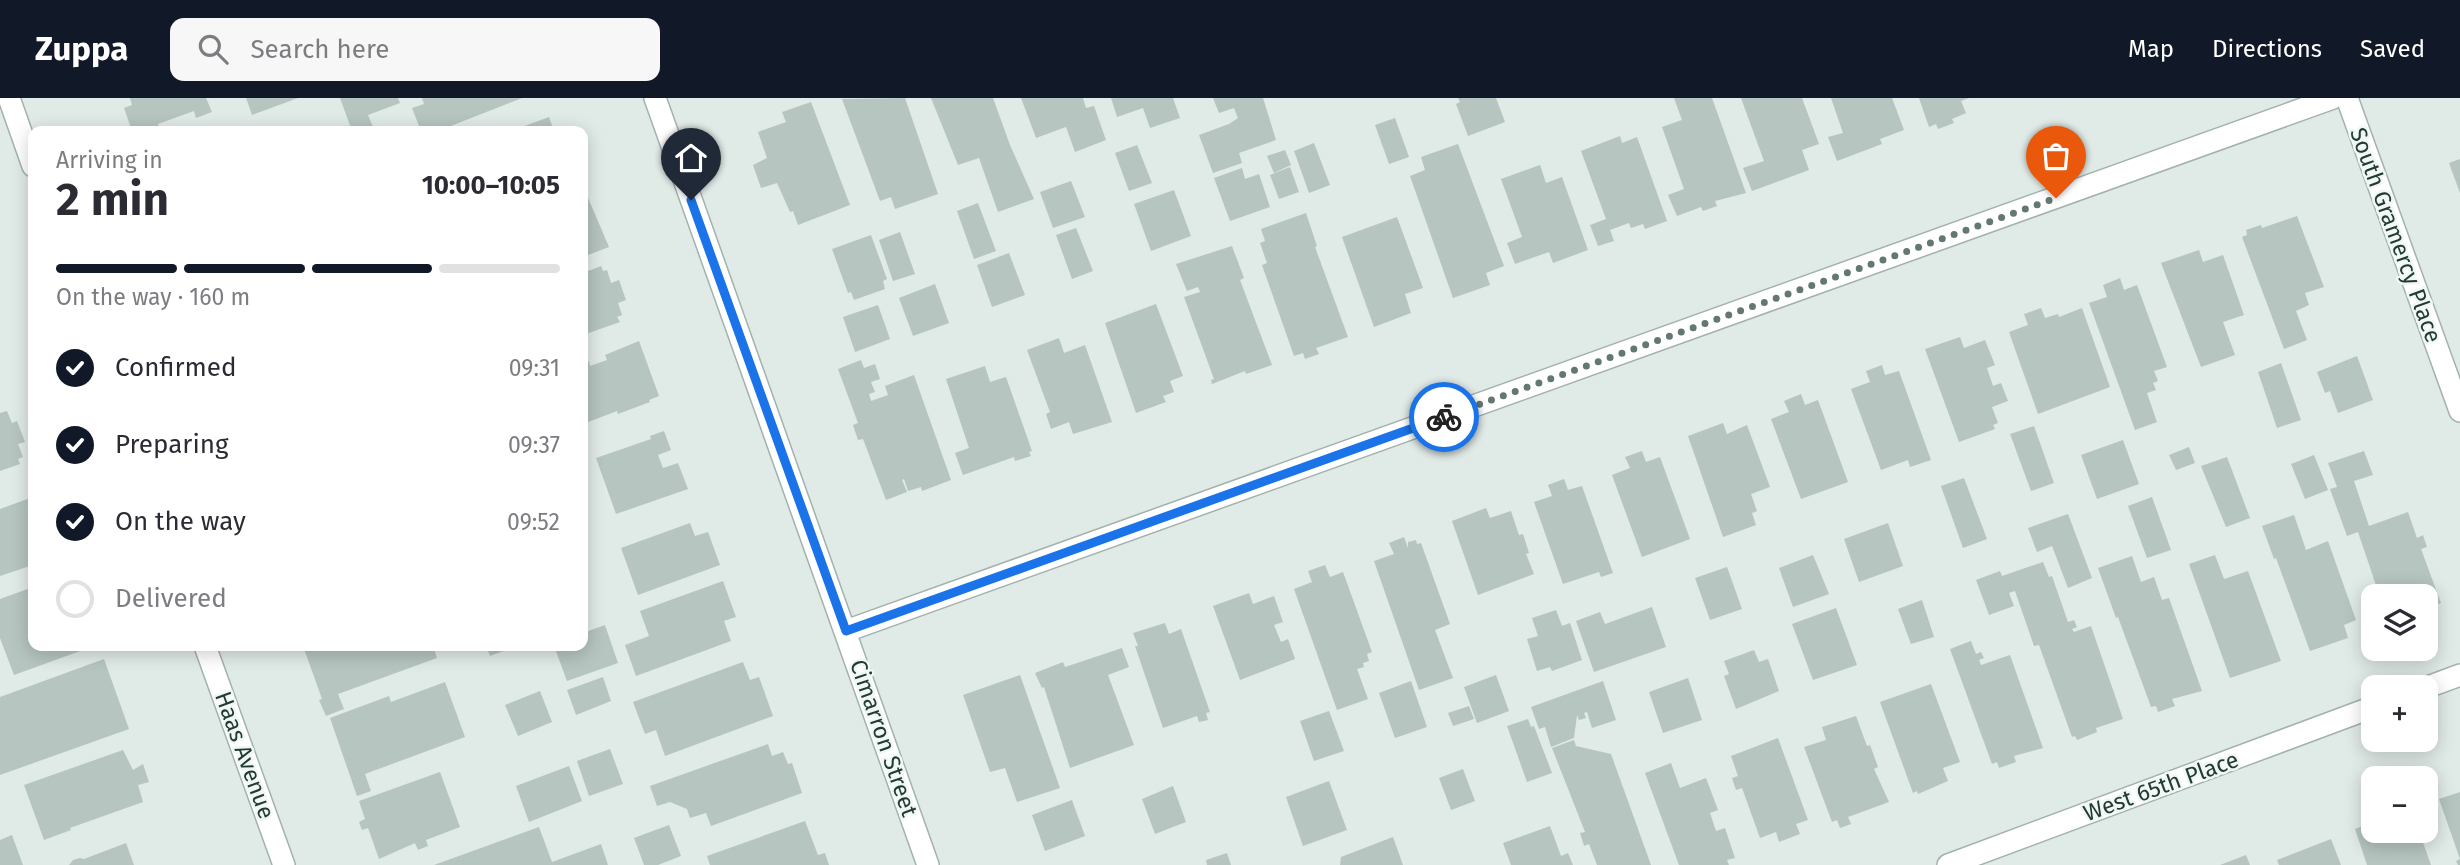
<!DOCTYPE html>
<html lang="en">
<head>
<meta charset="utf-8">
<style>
	body { margin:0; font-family:"Fira Sans",sans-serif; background:#f7f7f7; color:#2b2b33; height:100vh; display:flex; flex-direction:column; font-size:26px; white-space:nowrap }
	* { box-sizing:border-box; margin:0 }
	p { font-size:23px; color:#7c7c81 }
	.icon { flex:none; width:38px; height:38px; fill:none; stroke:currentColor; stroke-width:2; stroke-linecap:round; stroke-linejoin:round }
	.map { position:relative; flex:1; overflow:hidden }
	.sheet { position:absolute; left:28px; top:28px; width:560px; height:525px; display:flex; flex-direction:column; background:#fff; border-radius:14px; box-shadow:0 4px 18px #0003 }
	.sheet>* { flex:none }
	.controls { position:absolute; left:2361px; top:486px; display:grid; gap:14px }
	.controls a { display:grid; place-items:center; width:77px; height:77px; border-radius:14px; background:#fff; box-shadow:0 4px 18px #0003; font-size:35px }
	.pin { position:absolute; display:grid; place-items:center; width:60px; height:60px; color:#fff; margin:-72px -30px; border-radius:50% 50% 50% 0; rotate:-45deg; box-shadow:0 0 7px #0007 }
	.pin .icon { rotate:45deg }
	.courier { position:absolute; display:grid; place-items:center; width:70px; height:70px; margin:-35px; border:5px solid #1a73e8; border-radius:50%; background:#fff; color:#222; box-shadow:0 2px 9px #0007 }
	.headline em { font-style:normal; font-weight:700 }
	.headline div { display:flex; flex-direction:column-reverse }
	.headline { display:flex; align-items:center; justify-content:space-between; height:119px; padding:0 28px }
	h1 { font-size:46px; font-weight:700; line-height:52px }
	.bar { display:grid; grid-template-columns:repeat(4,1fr); gap:10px 7px; align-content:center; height:84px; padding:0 28px }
	.bar i { height:9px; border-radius:5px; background:#e1e1e2 }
	.bar .on { background:#111827 }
	.bar p { grid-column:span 4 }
	ol { padding:0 28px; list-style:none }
	li { display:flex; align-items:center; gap:21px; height:77px }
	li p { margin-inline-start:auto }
	li .icon { padding:7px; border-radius:50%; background:#111827; color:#fff; stroke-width:4 }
	li:last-child { color:#7c7c81 }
	li i { width:38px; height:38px; border:4px solid #e1e1e2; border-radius:50% }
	header { display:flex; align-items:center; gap:42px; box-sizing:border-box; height:98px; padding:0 35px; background:#111827; color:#fff }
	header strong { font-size:33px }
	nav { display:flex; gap:38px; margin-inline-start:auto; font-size:24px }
	.search { width:490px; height:63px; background:#f7f7f7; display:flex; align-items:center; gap:18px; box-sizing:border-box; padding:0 24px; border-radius:14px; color:#7c7c81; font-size:26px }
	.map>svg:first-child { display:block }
	.building { fill:#b6c5bf }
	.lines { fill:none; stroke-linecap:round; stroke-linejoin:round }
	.minor-casing { stroke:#a3b2ad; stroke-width:24 }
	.tertiary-casing { stroke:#a3b2ad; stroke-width:24 }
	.minor { stroke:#fff; stroke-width:21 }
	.tertiary { stroke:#fff; stroke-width:21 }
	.done { stroke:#647872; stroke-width:7; stroke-dasharray:0 12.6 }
	.route { stroke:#1a73e8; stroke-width:9 }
	.labels { text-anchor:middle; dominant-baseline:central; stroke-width:5; stroke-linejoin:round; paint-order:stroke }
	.street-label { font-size:23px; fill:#223a34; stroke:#f0f7f4 }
</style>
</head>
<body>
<header>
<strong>Zuppa</strong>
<div class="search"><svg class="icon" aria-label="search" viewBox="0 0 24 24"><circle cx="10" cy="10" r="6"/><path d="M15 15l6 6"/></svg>Search here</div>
<nav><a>Map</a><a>Directions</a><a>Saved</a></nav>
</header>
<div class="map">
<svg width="2460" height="767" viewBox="0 0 2460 767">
	<rect width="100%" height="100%" fill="#e0eae6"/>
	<path class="building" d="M130 0H206L212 14 196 20 194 13 158 26 160 33H132L124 10 132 7Z
		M246 0H298L252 17Z
		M340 0H398L400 5 368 17 373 29 362 33H352Z
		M422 0H522L438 33H421L412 10 424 6Z
		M905 0 938 96 895 111 891 99 880 103 842 1Z
		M931 0H993L1010 47 1034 101 998 114 979 60 958 67Z
		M1021 0H1083L1086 10 1094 8 1106 42 1075 54 1066 29 1036 40Z
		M1111 0H1173L1180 20 1150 30 1143 10 1117 19Z
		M1213 0H1263L1276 42 1239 55 1242 65 1213 75 1199 37 1229 26 1238 20 1234 10 1219 15Z
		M1458 0H1496L1505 24 1468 38 1456 6 1460 4Z
		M1674 0H1712L1746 95 1715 103 1717 108 1703 113 1701 109 1677 118 1668 97 1684 91 1662 29 1682 22Z
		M1741 0H1802L1819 46 1802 52 1809 72 1752 93 1743 70 1764 63Z
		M1831 0H1892L1904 32 1880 41 1882 46 1837 63 1828 39 1843 35Z
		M1919 0H1969L1961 3 1966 15 1952 21 1954 25 1938 31 1936 26 1929 29Z
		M811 4 850 107 798 127 793 113 790 114 777 85 761 90 753 67 767 60 758 34 786 24 782 14Z
		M549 19 554 33H511Z
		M1395 20 1409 59 1389 66 1375 27Z
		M1620 38 1622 45 1637 39 1667 123 1645 131 1643 126 1631 130 1629 125 1610 132 1614 143 1598 148 1590 127 1606 121 1581 53Z
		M1314 45 1330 87 1309 95 1294 53Z
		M1458 46 1504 168 1486 175 1490 187 1453 200 1410 78 1425 72 1421 59Z
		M1137 47 1152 85 1129 93 1115 55Z
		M1285 52 1291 67 1274 75 1267 58Z
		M2460 61V95L2449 65Z
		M1540 67 1546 85 1562 79 1588 152 1553 165 1549 154 1515 166 1507 145 1522 139 1501 81Z
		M1290 69 1299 94 1279 101 1270 77Z
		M1242 70 1245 81 1259 76 1270 109 1230 123 1214 80Z
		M1071 83 1085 119 1053 130 1040 94Z
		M1174 92 1191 138 1151 153 1134 106Z
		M586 95 609 149 583 159V97Z
		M978 105 996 153 974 161 957 113Z
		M1306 115 1317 148 1315 149 1348 239 1316 250 1319 256 1305 261 1303 255 1294 258 1262 167 1267 165 1260 145 1265 143 1261 131Z
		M2297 118 2324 189 2305 195 2309 207 2296 213 2307 242 2284 251 2242 139 2247 137 2246 132 2261 127 2262 130Z
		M1397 119 1423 190 1405 196 1411 215 1374 229 1342 139Z
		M1076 130 1093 173 1072 181 1056 137Z
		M900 134 915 176 893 183 879 142Z
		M871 137 887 181 883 183 885 191 854 202 851 194 848 195 832 151Z
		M1232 148 1244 180 1240 182 1272 267 1246 276 1245 273 1212 286 1211 282 1214 281 1184 199 1200 194 1198 189 1187 193 1176 166Z
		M2199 152 2203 164 2223 157 2244 217 2223 224 2235 257 2201 269 2161 165Z
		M1009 155 1025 197 992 209 977 167Z
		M601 168 603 173 607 172 611 185 619 182 626 202 618 205 622 217 617 219 620 224 583 237V175Z
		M2120 180 2124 192 2137 187 2167 269 2154 273 2158 283 2153 285 2156 292 2147 295 2157 324 2135 332 2089 205 2107 199 2103 187Z
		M935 186 949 225 913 238 899 200Z
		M1156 206 1183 278 1170 283 1174 294 1163 298 1166 304 1136 315 1105 225Z
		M878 207 890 241 855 254 843 219Z
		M2041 210 2045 220 2058 216 2059 219 2082 210 2110 289 2038 316 2009 234 2028 227 2024 216Z
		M1960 239 1964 250 1985 242 1995 267 1987 270 1993 288 2001 285 2008 303 1992 309 1998 325 1993 327 1995 331 1959 344 1925 251Z
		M1059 240 1064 255 1085 247 1112 324 1073 336 1069 324 1051 331 1046 316 1050 314 1027 252Z
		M639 243 659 298 649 302 650 304 618 316 617 313 583 326V265L589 263 590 268 607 262 605 257Z
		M2357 258 2373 302 2338 315 2330 293 2325 295 2317 274Z
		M861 262 864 270 875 266 880 281 871 284 875 294 869 296 871 303 888 297 885 288 914 277 951 382 922 393 921 389 908 393 904 381 902 382 907 394 886 402 863 341 858 342 853 327 858 325 838 271Z
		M2281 265 2301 322 2277 330 2258 274Z
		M1882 267 1885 277 1899 273 1931 362 1910 369 1908 362 1881 372 1851 291 1870 284 1866 273Z
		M985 268 990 284 1006 279 1032 353 1029 354 1031 358 1015 363 1014 359 963 377 955 355 969 350 946 281Z
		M1801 296 1805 307 1818 302 1848 384 1801 401 1771 321 1789 314 1784 303Z
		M7 313 12 325 17 323 25 344 18 346 23 359 18 361 20 366 0 373V315Z
		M1723 325 1727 336 1747 327 1770 389 1751 396 1757 413 1752 415 1756 427 1723 439 1688 338Z
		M2034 328 2054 385 2031 393 2010 336Z
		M664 333 671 352 658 357 663 370 678 365 688 391 616 416 596 360 651 341 650 338Z
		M2123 342 2139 386 2097 401 2081 357Z
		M2189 349 2195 365 2176 372 2169 357Z
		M1642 353 1646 364 1660 359 1690 441 1642 459 1612 377 1630 370 1625 359Z
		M2364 353 2373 377 2354 383 2369 428 2408 414 2417 440 2423 437 2427 449 2421 451 2441 505 2426 511V499H2380L2358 434 2347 438 2330 391 2337 389 2328 365Z
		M2314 357 2328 392 2305 401 2291 366Z
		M2227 359 2250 420 2226 429 2201 368Z
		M1964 380 1987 441 1963 450 1941 388Z
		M1564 381 1568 392 1582 388 1613 475 1601 479 1599 474 1563 486 1534 404 1552 398 1548 387Z
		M33 399V475L30 468 0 478V411Z
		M2152 399 2171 452 2147 460 2128 408Z
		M1486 410 1490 420 1511 413 1519 437 1523 436 1529 455 1526 456 1534 476 1478 497 1452 423Z
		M2068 416 2092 480 2068 490 2052 448 2037 454 2028 430Z
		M2294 417 2306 452 2328 443 2356 522 2344 527 2348 540 2310 553 2276 460 2274 461 2262 428Z
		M690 425 695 438 708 434 720 467 638 497 621 450Z
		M1888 425 1903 468 1859 484 1844 441Z
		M1404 439 1408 450V444L1416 442 1417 446 1421 445 1450 526 1435 532 1453 580 1419 592 1374 463 1394 456 1389 445Z
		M1813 457 1829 496 1793 509 1779 470Z
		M2215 457 2224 481 2248 473 2281 563 2230 580 2189 466Z
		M2132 458 2141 484 2154 479 2162 502 2169 500 2202 593 2172 601 2175 608 2158 614 2156 608 2151 609 2118 519 2116 520 2098 470Z
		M2043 464 2049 479 2052 478 2068 524 2074 522 2077 529 2072 531 2074 534 2091 528 2123 621 2096 630 2097 634 2077 642 2075 638 2072 639 2039 547 2034 548 2015 493 2009 495 2014 508 1989 517 1976 482 2000 473 2002 478Z
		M1325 467 1330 479 1343 474 1372 554 1367 556 1369 563 1363 565 1364 569 1357 571 1368 601 1337 612 1294 491 1312 484 1308 473Z
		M1727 469 1742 511 1710 522 1695 480Z
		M723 483 736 519 724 523 731 543 636 578 625 547 649 538 640 513Z
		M33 489V548H94L14 577 0 540V501Z
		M1249 495 1253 506 1274 498 1283 524 1274 527 1281 544 1288 541 1295 561 1240 582 1213 508Z
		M1922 502 1934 539 1911 546 1898 511Z
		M1652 509 1666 549 1594 574 1576 523 1600 514 1605 526Z
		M1836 510 1857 567 1813 582 1792 526Z
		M1556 512 1562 528 1570 525 1582 562 1552 573 1550 569 1537 573 1527 541 1538 538 1532 520Z
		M1165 525 1169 536 1181 531 1210 614 1206 615 1208 622 1199 624 1197 618 1163 630 1135 548H1138L1133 535Z
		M605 527 618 565 567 583 554 548H583V535Z
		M1971 543 1976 556 1981 554 1984 560 1979 562 1981 567 2010 557 2043 650 2014 658 2016 664 1999 670 1997 664 1992 666 1950 551Z
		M303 548H433L437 560 338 596 344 611 326 618 319 602 322 601Z
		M486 548H518L490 558Z
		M1122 550 1129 569 1108 577 1134 647 1070 670 1044 589 1042 590 1035 575 1063 564 1065 569Z
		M1754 552 1759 564 1768 561 1779 593 1736 611 1724 578 1729 576 1724 563Z
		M104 561 129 631 0 677V599Z
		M743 564 750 582 759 579 773 618 665 658 656 632 645 636 633 604Z
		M1020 577 1060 690 1017 704 1005 670 990 674 963 597Z
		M1496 577 1509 613 1477 625 1464 589Z
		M603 579 611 603 576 617 567 592Z
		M1688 580 1702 622 1663 635 1649 594Z
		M1411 583 1427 629 1395 640 1379 595Z
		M1603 583 1616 622 1592 630 1587 614 1584 615 1586 620 1579 622 1577 617 1574 640 1551 649 1545 629 1539 631 1531 609Z
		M445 584 465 639 365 676 371 693 357 698 330 620 389 598 391 604Z
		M1931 586 1960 664 1943 670 1948 683 1918 696 1917 693 1913 695 1880 604Z
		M540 593 552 624 518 638 505 607Z
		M1469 608 1474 621 1453 628 1448 615Z
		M1329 613 1344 653 1314 663 1300 623Z
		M1856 618 1867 648 1870 647 1878 669 1874 671 1889 704 1848 719 1851 726 1840 730 1837 722 1832 724 1804 649 1826 642 1822 629Z
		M1528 621 1531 629 1534 628 1552 675 1527 684 1507 628Z
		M1778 640 1808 722 1796 726 1800 736 1779 744 1776 734 1760 740 1742 690 1736 692 1732 680 1738 678 1731 658Z
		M1574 642 1576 648 1611 656 1651 767H1597L1589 746 1584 748 1580 735 1585 734 1552 650Z
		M768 646 772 658 783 654 788 666 792 665 802 695 711 728 706 715 690 720 687 711 670 704 657 708 650 688Z
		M610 651 623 686 589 698 577 663Z
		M123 652 133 672 143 666 149 684 138 687 143 704 70 730 71 732 44 742 24 687Z
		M1671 665 1680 690 1706 680 1718 712 1710 715 1716 733 1725 730 1735 760 1727 762 1729 767H1679L1645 675Z
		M569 668 582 703 529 724 516 688Z
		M1463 671 1475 703 1451 712 1439 680Z
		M440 674 460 729 426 742 428 748 418 752 415 745 379 761 368 730 362 732 359 724 365 721 359 703Z
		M1329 683 1347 732 1303 748 1286 699Z
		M1173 688 1186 724 1155 736 1142 701Z
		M2460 694V767H2458L2456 763 2460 761 2439 701Z
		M1072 702 1085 738 1045 753 1032 717Z
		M805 723 818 757 825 755 829 767H710L707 758Z
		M2373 724V733H2419L2431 767H2367L2355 731Z
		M669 727 681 758 658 767H644L634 740Z
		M1550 728 1561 758 1568 755 1573 767H1511L1503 745Z
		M539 729 552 764 601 746 608 767H434Z
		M12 737 23 767H0V742Z
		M1393 739 1403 767H1340L1341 759Z
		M2331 741 2341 767H2279L2277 762Z
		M126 745 134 767H69L73 762 80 760 84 761Z
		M1227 755 1231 767H1207L1206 762Z
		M2246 757 2250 767H2220Z"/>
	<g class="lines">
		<g class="minor-casing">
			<path id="minor" d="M9 0 33 68
				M655 0 928 767
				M846 533 2333 0
				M205 548 284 767
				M2425 590 2460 577
				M1948 767 2373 609"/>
		</g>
		<g class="tertiary-casing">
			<path id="tertiary" d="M2347 0 2460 313"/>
		</g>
		<use href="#minor" class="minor"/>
		<use href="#tertiary" class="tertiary"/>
	</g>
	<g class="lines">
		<path class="done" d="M1444 319 2056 100"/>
		<path class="route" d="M691 102 846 533 1444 319"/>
	</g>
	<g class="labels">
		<g class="street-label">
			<text transform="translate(2396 137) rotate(70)">South Gramercy Place</text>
			<text transform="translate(884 640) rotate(71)">Cimarron Street</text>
			<text transform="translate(245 657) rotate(70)">Haas Avenue</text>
			<text transform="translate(2161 688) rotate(-20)">West 65th Place</text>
		</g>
	</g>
</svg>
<div class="controls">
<a><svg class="icon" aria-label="layers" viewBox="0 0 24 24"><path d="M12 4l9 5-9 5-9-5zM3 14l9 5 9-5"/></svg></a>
<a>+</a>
<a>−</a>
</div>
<div class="pin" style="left:2056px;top:100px;background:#ea580c"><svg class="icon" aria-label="bag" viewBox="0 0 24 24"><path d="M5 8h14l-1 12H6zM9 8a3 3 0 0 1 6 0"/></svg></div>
<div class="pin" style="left:691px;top:102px;background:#1f2937"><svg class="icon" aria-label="home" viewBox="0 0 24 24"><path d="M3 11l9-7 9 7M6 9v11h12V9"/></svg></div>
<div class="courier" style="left:1444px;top:319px"><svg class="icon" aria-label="bike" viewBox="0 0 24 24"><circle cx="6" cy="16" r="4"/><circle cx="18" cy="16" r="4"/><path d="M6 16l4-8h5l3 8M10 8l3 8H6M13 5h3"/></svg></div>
<section class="sheet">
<div class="headline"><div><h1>2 min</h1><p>Arriving in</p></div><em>10:00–10:05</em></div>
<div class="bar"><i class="on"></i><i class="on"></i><i class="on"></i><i></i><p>On the way · 160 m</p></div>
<ol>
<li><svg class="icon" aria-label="check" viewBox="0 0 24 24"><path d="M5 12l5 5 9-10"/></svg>Confirmed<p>09:31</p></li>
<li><svg class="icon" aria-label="check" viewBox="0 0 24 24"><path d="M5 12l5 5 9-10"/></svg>Preparing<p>09:37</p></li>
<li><svg class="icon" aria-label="check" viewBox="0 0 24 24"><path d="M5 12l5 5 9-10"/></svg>On the way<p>09:52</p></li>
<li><i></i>Delivered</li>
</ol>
</section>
</div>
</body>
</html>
